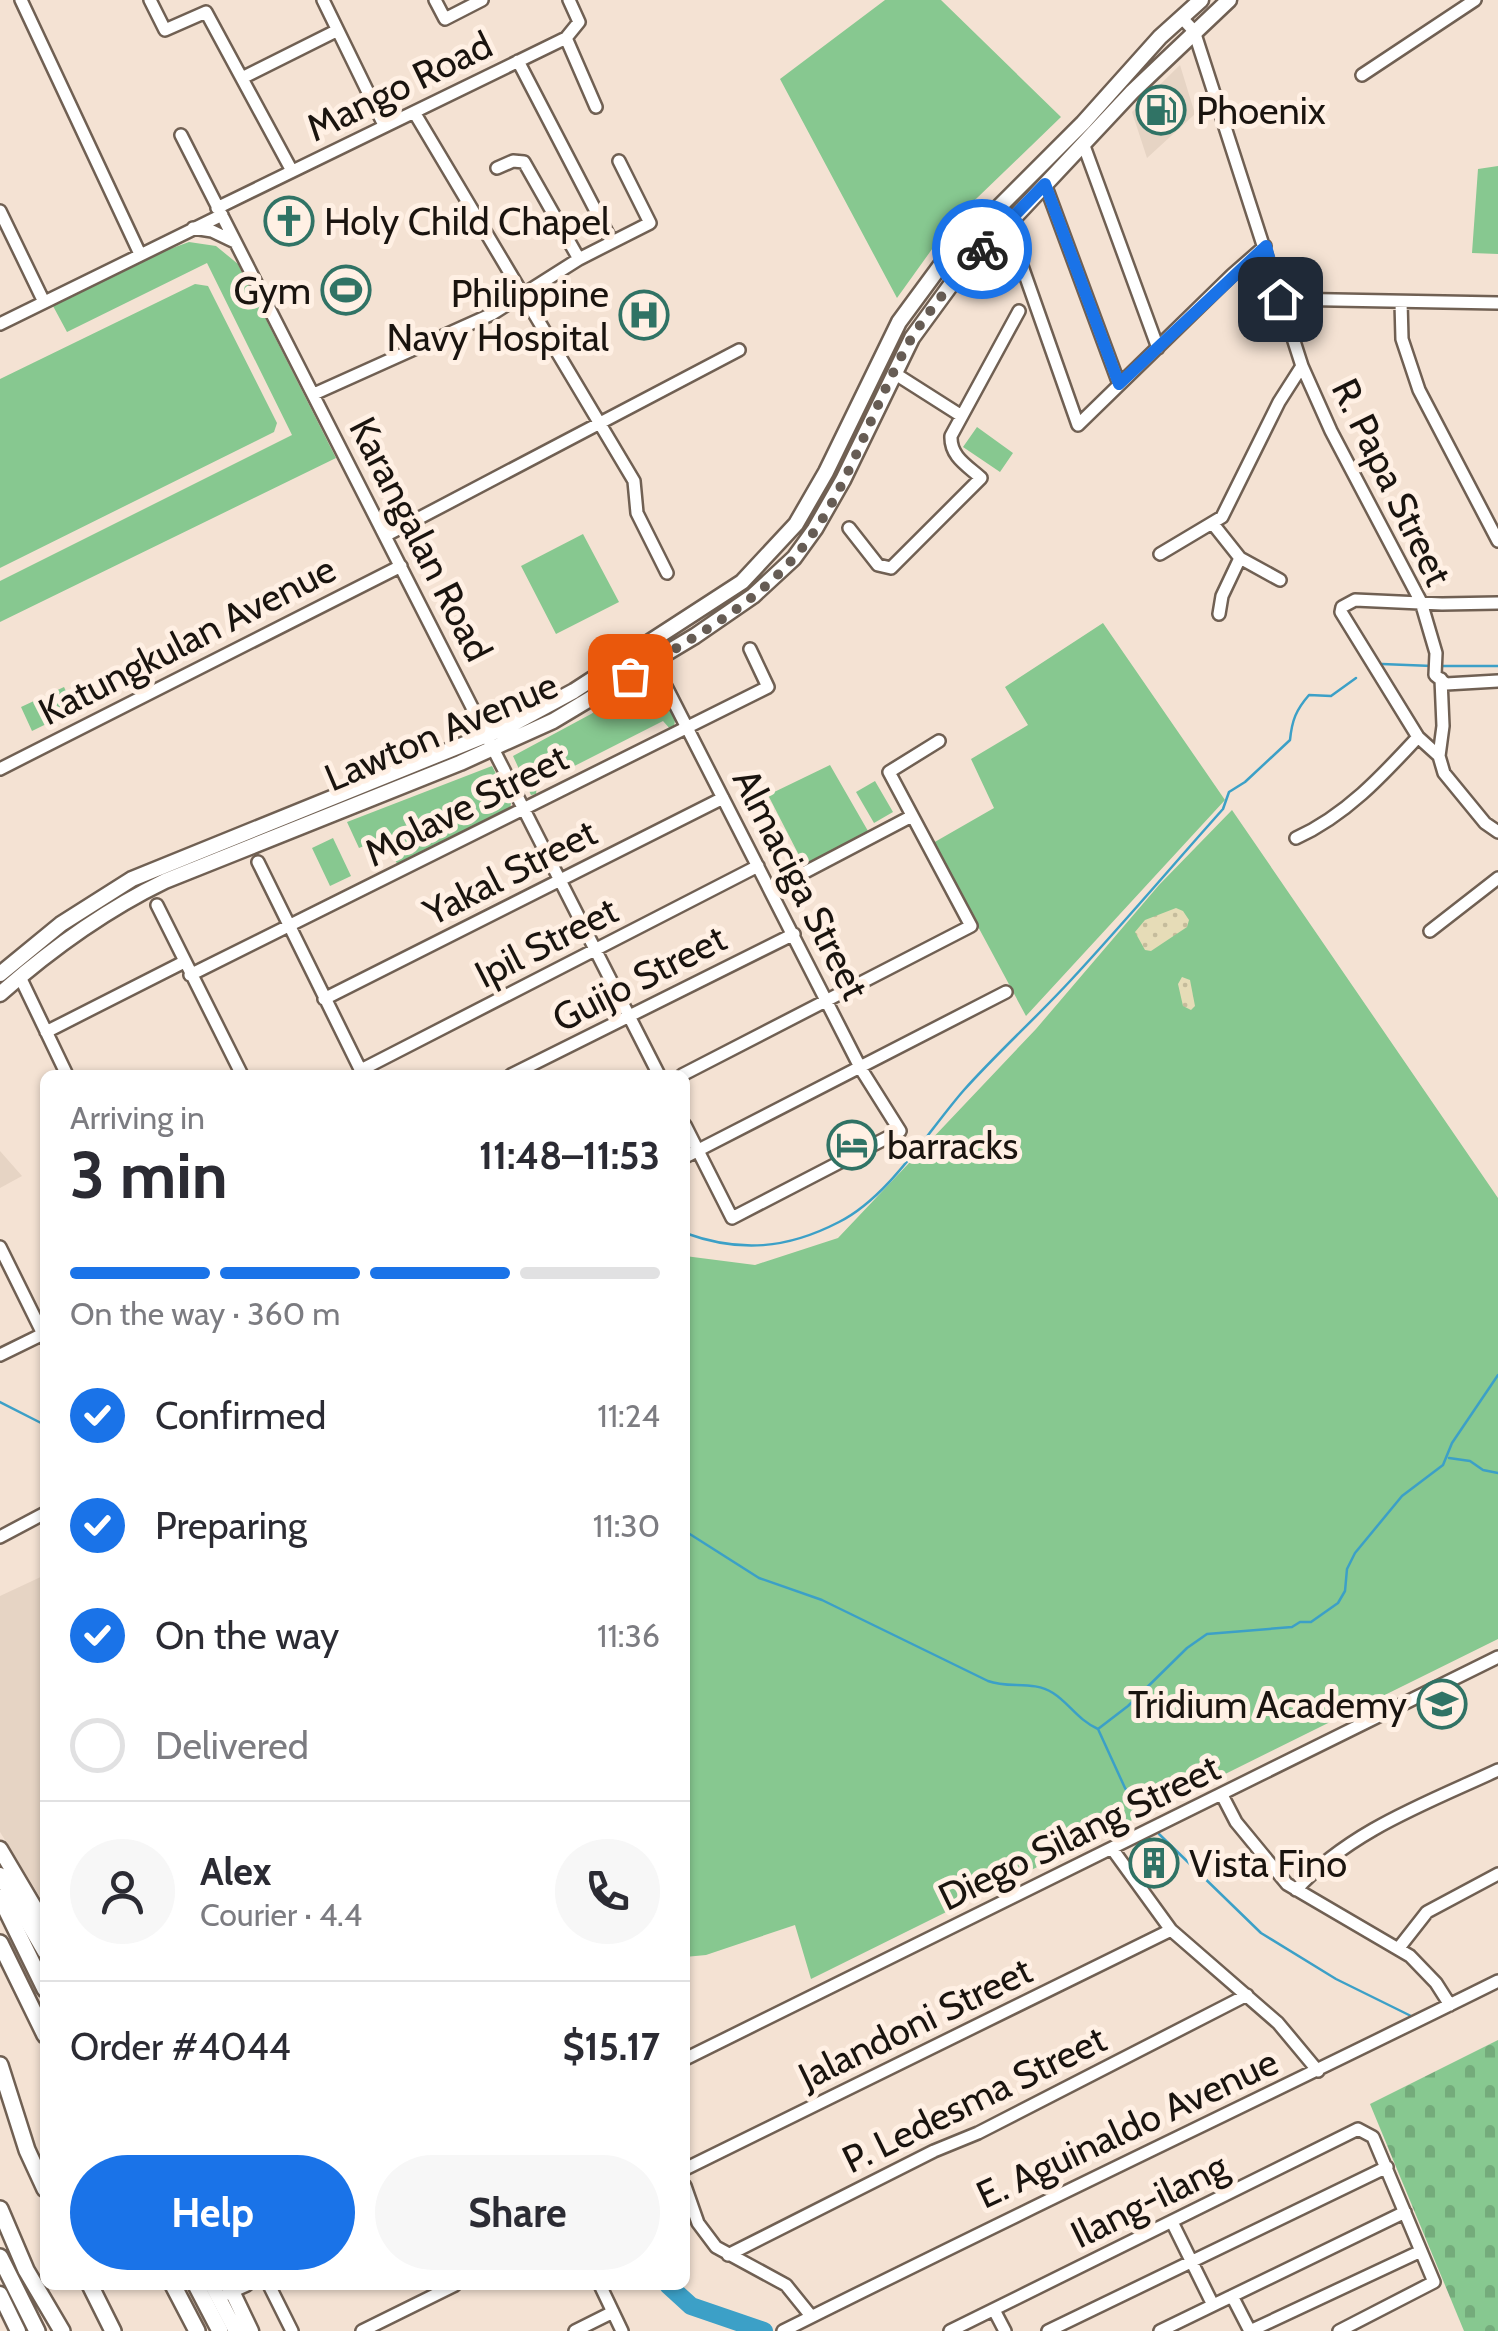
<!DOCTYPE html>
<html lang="en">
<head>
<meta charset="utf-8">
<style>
	body { margin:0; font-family:Cabin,sans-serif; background:#f7f7f7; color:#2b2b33; height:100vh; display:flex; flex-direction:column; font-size:38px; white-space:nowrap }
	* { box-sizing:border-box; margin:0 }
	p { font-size:32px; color:#7c7c81 }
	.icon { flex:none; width:55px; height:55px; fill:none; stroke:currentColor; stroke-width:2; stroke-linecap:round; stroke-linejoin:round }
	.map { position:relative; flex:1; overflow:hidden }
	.details { position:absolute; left:40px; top:1070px; width:650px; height:1220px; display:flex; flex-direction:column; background:#fff; border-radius:15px; box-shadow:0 2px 8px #0004 }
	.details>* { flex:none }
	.pin { position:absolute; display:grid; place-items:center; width:85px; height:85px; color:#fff; margin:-42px; border-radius:20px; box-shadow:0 5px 15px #0006 }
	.courier { position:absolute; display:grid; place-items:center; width:100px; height:100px; margin:-50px; border:8px solid #1a73e8; border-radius:50%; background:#fff; color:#222; box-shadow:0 2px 12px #0007 }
	.summary em { font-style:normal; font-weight:800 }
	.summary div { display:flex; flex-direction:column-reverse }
	.summary { display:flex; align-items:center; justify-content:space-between; height:170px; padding:0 30px }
	h1 { font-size:65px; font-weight:800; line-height:75px }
	.bar { display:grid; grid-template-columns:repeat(4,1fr); gap:15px 10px; align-content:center; height:120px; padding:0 30px }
	.bar i { height:12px; border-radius:8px; background:#e1e1e2 }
	.bar .current { background:#1a73e8 }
	.bar p { grid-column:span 4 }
	.line { display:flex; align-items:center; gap:25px; padding:0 30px; border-top:2px solid #e1e1e2 }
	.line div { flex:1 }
	.round { display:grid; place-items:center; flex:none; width:105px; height:105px; border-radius:52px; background:#f7f7f7 }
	ol { padding:0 30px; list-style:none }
	li { display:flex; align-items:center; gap:30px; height:110px }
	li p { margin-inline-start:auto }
	li .icon { padding:10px; border-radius:50%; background:#1a73e8; color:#fff; stroke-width:4 }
	li:last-child { color:#7c7c81 }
	li i { width:55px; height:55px; border:5px solid #e1e1e2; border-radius:50% }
	.primary-button { display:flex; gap:20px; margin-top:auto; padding:20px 30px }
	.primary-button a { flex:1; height:115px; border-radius:60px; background:#1a73e8; color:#fff; font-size:40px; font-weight:800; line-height:115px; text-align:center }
	.primary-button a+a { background:#f7f7f7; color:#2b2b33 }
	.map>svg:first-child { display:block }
	.commercial { fill:#e6d4c4 }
	.grass { fill:#87c890 }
	.sand { fill:url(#sand-dots) }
	.cemetery { fill:url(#cemetery-stones) }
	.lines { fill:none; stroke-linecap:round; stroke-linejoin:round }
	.stream { stroke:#3ca0c7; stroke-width:2.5 }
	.river { stroke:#3ca0c7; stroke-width:18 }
	.minor-casing { stroke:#706053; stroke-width:16 }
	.major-casing { stroke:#706053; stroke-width:19 }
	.highway-casing { stroke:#706053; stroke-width:20 }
	.minor { stroke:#fff; stroke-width:11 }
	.major { stroke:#fff; stroke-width:14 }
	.highway { stroke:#fff; stroke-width:15 }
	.done { stroke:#665c54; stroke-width:10; stroke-dasharray:0 18 }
	.route { stroke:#1a73e8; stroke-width:12 }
	.labels { text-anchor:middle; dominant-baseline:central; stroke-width:10; stroke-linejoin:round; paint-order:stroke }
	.street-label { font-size:38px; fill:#1a140f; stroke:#fff0e4 }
	.poi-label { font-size:38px; fill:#1a140f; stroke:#fff0e4; text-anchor:start }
</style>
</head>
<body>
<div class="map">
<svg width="1498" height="2331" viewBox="0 0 1498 2331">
	<defs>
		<pattern id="sand-dots" width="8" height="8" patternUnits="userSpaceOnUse" patternTransform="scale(2.5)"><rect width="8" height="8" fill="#e6dcb7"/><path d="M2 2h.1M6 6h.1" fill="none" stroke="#c5bc9c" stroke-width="1.8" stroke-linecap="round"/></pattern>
		<pattern id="cemetery-stones" width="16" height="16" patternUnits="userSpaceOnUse" patternTransform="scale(2.5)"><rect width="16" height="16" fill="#87c890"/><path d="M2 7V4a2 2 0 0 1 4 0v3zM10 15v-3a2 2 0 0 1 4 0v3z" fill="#74ab7b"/></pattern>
	</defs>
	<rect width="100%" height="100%" fill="#f4e2d3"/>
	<path class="commercial" d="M1180 65 1195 114 1147 158 1132 112Z
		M0 1151 22 1176 0 1188Z
		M45 1575V1905L0 1832V1596Z"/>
	<path class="grass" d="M885 0H941L1061 117 950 224 897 298 780 79Z
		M1498 166V254L1472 253 1478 169Z
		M189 242 216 246 238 264 336 458 0 622V581L292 435 207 263 67 332 53 306 145 258Z
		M195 284 208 286 277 423 274 432 0 568V379Z
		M977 427 1013 453 1000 472 963 447Z
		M583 534 619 602 556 634 521 566Z
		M1103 623 1225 800 1026 1016 933 843 994 808 971 759 1028 725 1005 687Z
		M651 675 675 720 674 727 671 730 663 721 537 785 536 794 531 795 513 756 591 714Z
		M64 687 75 710 32 731 21 707Z
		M830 765 868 831 804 865 768 795Z
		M492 766 511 803 510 810 398 865 382 839 359 848 347 822Z
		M875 781 893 812 874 823 856 792Z
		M1232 810 1498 1198V1639L811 1979 795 1925 706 1955 685 1957V1256L755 1265 838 1238 1036 1029 1159 885Z
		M333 838 351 876 330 886 312 848Z"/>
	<path class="sand" d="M1176 908 1183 911 1189 920 1187 927 1151 951 1145 950 1135 932 1145 920Z
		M1182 977 1190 980 1195 1006 1191 1010 1183 1006 1178 984Z"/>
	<path class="cemetery" d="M1498 2040V2331H1464L1370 2104Z"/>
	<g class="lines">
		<path class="stream" d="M1382 664 1432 666
			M1440 666H1498
			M685 1233C740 1253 787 1249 839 1222 889 1197 928 1131 964 1090 998 1052 1036 1018 1071 980 1123 924 1172 866 1223 809L1229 792 1245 782 1290 740C1292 720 1296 710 1309 695L1331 696 1356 678
			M0 1402 45 1425
			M1449 1458 1470 1461 1483 1470 1498 1473
			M685 1531 759 1578 822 1600 988 1681C1009 1689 1033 1680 1053 1693 1069 1703 1078 1720 1098 1729L1128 1706 1187 1648 1207 1634 1292 1627 1300 1622H1311L1338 1603 1345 1591 1347 1569 1355 1553 1402 1496 1443 1465 1452 1443 1498 1375
			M1098 1729 1125 1788 1143 1816
			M1159 1834 1261 1933 1336 1979 1411 2016"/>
		<path class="river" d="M668 2285 691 2306 764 2331"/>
		<g class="minor-casing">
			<path id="minor" d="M21 0 140 254
				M150 0 165 30 206 12 292 171
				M323 0 384 125
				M435 0 445 19 482 0
				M1181 17 1194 31 1302 366 1331 431 1421 602 1436 653 1435 675 1446 684 1498 681
				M566 38 596 107
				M518 61 612 242
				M1362 75 1475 0
				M242 78 336 31
				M414 112 634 481 637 513 667 573
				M181 135 659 1075
				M1084 146 1158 348
				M497 168 513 161 524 162 579 259
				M1045 184 1119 384
				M217 208 566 38 579 22 569 0
				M0 211 44 302
				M193 228 212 231 235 242
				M1022 266 1078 425 1232 275 1265 246
				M1281 299 1498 303
				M1401 302 1402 339 1419 390 1498 541
				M0 324 222 215
				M894 373 960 415
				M314 394 492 314 579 259 650 223 619 161
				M1213 524 1240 558 1222 596 1219 614
				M849 528 878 565 891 568 981 478C968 466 950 457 951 436L1019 311
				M385 536 739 350
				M1160 554 1222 517 1279 402 1302 366
				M1240 558 1280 580
				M1498 603 1442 604 1355 600 1342 607 1341 612 1418 737 1439 756 1444 773 1485 823 1498 832
				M653 661 861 1069 900 1131 732 1218 685 1125
				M1439 756 1443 726 1441 679
				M0 769 401 566
				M1296 838C1345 816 1382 776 1418 737
				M258 862 363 1075
				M771 890 912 816
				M157 905 242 1075
				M1430 931 1498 878
				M190 975 768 687 750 649
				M20 977 67 1075
				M324 999 723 798
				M46 1032 184 962
				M361 1070 758 866
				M511 1075 794 934
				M682 1075 971 926 889 772 939 741
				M685 1157 1006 992
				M0 1247 45 1338
				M0 1355 43 1334
				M0 1537 45 1513
				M1222 1795 1236 1822 1287 1884 1410 1956 1436 1983 1450 2005
				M1113 1850 1171 1930 1278 2023 1318 2071
				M1296 1890C1349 1831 1427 1803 1498 1770
				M1398 1949 1427 1912 1498 1874
				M685 2059 1498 1657
				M685 2169 1171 1930
				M685 2186 698 2223 716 2247 786 2285 811 2316
				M1172 2222 1213 2305
				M728 2255 934 2151 978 2133 1247 1995
				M269 2285 292 2331
				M600 2285 622 2331
				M227 2294 247 2285
				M1232 2296 1250 2331
				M994 2310 1005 2331
				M362 2331 455 2285
				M575 2331 613 2312
				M783 2331C1020 2212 1260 2099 1498 1981
				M950 2331 1358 2129 1373 2137 1434 2282 1339 2331
				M1048 2331 1387 2167
				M1160 2331 1405 2212
				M1250 2331 1421 2251"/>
		</g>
		<g class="major-casing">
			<path id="major" d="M0 974 61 924 132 879 509 726 574 691 742 582 796 524 826 472 899 322 941 265 1083 123 1160 37 1201 0
				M0 994C51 949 103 911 165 881L460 763 553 721 695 636 753 596 794 558 815 529 843 480 912 338 950 286 1132 92 1229 0
				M0 1849 45 1925
				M0 1875 45 1952
				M212 2285 236 2331
				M229 2285 251 2331
				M0 2294 18 2331"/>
		</g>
		<g class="highway-casing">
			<path id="highway" d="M0 1897 45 1989
				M0 1943 45 2035
				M0 2065 27 2150 45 2189
				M0 2209 26 2270 62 2331
				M0 2257 37 2331
				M90 2285 113 2331
				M173 2285 197 2331
				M196 2285 220 2331"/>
		</g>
		<use href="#minor" class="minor"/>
		<use href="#major" class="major"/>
		<use href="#highway" class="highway"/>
	</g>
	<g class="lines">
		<path class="done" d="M630 676C685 642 747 610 791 561 848 498 869 411 911 339 931 307 957 277 982 249"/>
		<path class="route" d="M982 249 1045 184 1119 384 1266 246 1280 299"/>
	</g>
	<defs>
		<g id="fuel-ring" transform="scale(2.5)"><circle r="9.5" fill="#fff0e4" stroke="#307365" stroke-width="1.5"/><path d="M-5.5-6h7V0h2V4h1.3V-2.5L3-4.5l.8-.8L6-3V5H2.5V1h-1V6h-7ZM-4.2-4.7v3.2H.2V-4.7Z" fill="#307365"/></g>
		<g id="church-ring" transform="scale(2.5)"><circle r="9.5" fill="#fff0e4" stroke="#307365" stroke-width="1.5"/><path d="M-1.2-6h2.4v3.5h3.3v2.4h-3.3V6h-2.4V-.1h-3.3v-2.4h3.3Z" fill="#307365"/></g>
		<g id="stadium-ring" transform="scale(2.5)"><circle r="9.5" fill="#fff0e4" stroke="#307365" stroke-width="1.5"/><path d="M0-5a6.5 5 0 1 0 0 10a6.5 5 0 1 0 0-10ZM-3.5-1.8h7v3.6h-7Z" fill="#307365"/></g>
		<g id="hospital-ring" transform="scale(2.5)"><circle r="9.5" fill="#fff0e4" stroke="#307365" stroke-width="1.5"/><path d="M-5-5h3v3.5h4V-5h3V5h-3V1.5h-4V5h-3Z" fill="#307365"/></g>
		<g id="hotel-ring" transform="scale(2.5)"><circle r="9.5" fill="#fff0e4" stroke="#307365" stroke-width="1.5"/><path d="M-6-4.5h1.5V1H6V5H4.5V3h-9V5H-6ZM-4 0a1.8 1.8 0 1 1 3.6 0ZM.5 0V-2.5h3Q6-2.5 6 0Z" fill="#307365"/></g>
		<g id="school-ring" transform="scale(2.5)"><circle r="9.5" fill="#fff0e4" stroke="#307365" stroke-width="1.5"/><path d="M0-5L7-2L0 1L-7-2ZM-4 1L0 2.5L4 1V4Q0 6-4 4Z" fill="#307365"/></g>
		<g id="building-ring" transform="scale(2.5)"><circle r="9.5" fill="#fff0e4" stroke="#307365" stroke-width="1.5"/><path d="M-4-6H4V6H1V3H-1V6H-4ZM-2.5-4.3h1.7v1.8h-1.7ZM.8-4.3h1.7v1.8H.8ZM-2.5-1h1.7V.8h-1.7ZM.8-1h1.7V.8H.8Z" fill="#307365"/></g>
	</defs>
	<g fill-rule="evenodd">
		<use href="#fuel-ring" x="1161" y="110"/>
		<use href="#church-ring" x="289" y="221"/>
		<use href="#stadium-ring" x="346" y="290"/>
		<use href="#hospital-ring" x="644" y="315"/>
		<use href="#hotel-ring" x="852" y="1145"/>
		<use href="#school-ring" x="1442" y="1704"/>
		<use href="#building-ring" x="1154" y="1863"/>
	</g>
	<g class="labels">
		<g class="street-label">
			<text transform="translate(399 86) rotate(-26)">Mango Road</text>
			<text transform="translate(1392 482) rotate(64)">R. Papa Street</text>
			<text transform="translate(421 539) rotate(63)">Karangalan Road</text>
			<text transform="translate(187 640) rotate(-27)">Katungkulan Avenue</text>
			<text transform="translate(441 731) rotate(-23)">Lawton Avenue</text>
			<text transform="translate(466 805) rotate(-27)">Molave Street</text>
			<text transform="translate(510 872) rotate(-27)">Yakal Street</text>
			<text transform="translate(801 884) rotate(63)">Almaciga Street</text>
			<text transform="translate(546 942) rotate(-27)">Ipil Street</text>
			<text transform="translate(639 978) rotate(-27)">Guijo Street</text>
			<text transform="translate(1079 1832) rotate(-26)">Diego Silang Street</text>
			<text transform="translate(915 2023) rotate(-26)">Jalandoni Street</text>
			<text transform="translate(974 2099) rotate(-26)">P. Ledesma Street</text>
			<text transform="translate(1127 2128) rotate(-25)">E. Aguinaldo Avenue</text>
			<text transform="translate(1149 2200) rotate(-26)">Ilang-ilang</text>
		</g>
		<g class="poi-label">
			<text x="1196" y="110">Phoenix</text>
			<text x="324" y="221">Holy Child Chapel</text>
			<text x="311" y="290" text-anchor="end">Gym</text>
			<text x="609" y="293" text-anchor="end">Philippine<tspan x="609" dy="44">Navy Hospital</tspan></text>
			<text x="887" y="1145">barracks</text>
			<text x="1407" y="1704" text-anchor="end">Tridium Academy</text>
			<text x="1189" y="1863">Vista Fino</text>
		</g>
	</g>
</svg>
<div class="pin" style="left:630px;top:676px;background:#ea580c"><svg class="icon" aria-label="bag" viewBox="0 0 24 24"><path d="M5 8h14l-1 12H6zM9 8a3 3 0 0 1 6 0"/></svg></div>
<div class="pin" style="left:1280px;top:299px;background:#1f2937"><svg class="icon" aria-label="home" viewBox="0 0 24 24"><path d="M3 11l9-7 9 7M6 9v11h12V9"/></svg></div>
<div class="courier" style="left:982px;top:249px"><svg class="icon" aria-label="bike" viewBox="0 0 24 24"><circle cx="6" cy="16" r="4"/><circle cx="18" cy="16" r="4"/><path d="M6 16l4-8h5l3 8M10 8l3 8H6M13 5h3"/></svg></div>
<section class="details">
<div class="summary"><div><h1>3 min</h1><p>Arriving in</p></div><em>11:48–11:53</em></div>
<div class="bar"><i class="current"></i><i class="current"></i><i class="current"></i><i></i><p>On the way · 360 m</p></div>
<ol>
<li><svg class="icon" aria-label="check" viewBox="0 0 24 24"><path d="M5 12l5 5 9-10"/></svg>Confirmed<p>11:24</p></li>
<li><svg class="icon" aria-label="check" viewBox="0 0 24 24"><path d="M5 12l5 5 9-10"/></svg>Preparing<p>11:30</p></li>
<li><svg class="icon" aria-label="check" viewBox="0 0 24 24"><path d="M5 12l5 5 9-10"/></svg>On the way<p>11:36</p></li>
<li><i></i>Delivered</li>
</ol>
<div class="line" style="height:180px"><a class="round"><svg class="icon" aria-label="person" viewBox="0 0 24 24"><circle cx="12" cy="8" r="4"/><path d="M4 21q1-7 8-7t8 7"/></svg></a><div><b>Alex</b><p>Courier · 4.4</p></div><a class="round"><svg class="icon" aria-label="phone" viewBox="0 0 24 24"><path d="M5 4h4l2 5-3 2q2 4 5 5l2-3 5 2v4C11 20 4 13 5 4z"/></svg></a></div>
<div class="line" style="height:130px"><div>Order #4044</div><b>$15.17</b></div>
<div class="primary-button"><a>Help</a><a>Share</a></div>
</section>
</div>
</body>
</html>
